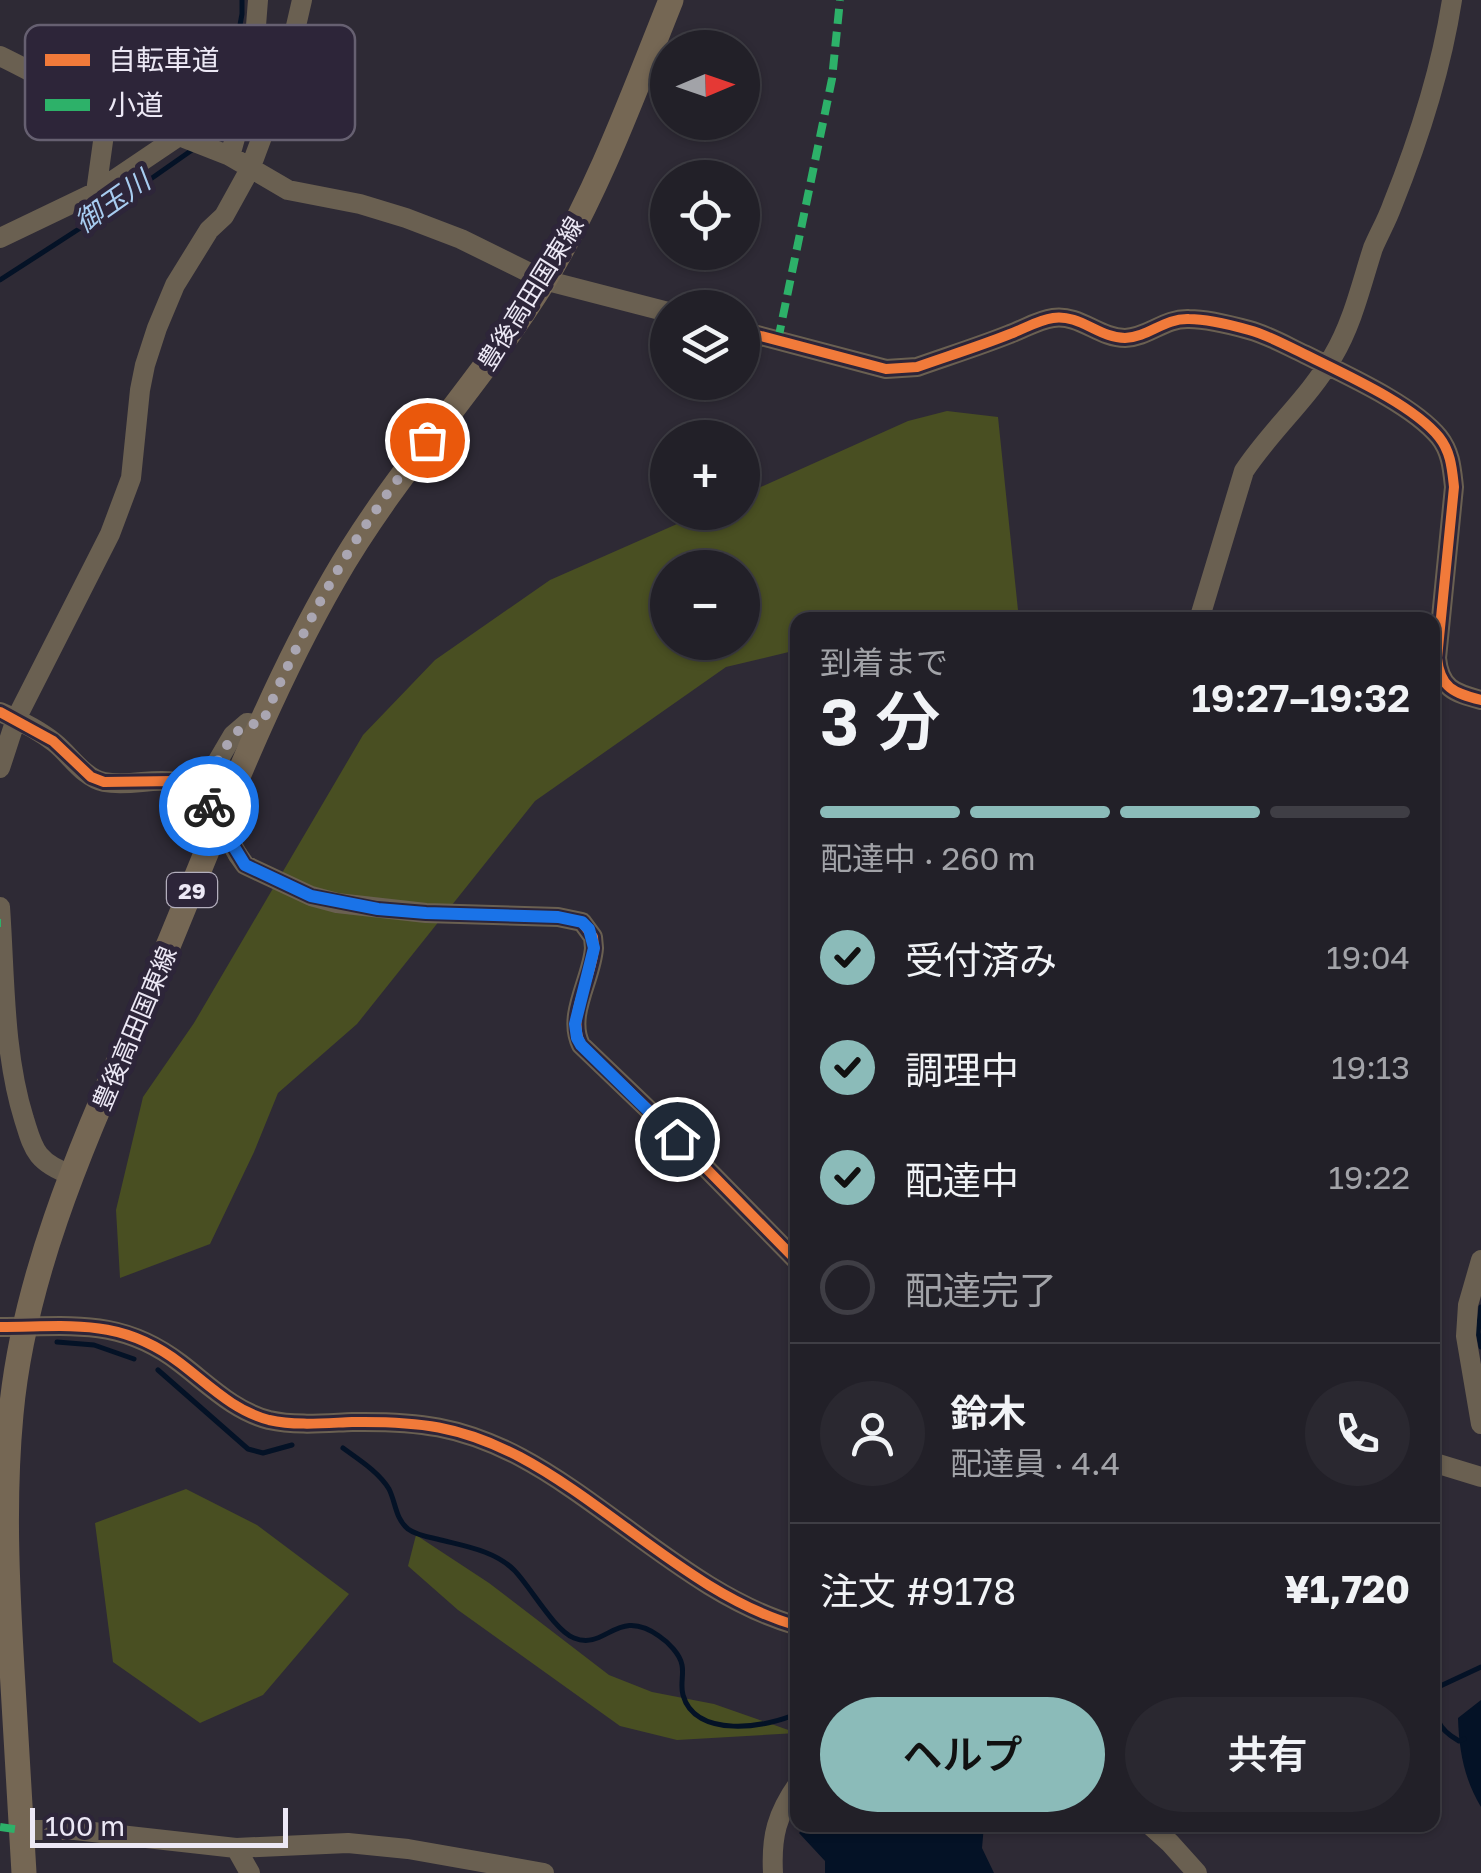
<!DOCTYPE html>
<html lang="ja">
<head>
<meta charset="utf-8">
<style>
	body { margin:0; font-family:"Golos Text","Noto Sans JP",sans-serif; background:#2a2830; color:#f1f3f6; height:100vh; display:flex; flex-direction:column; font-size:38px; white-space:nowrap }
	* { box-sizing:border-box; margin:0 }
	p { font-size:32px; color:#a2a3a8 }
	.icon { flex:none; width:55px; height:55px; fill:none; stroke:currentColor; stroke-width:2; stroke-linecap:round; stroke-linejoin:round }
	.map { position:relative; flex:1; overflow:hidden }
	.drawer { position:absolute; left:790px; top:612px; width:650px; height:1220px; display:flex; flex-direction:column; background:#222028; border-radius:20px; box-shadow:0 2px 8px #0004,0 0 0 2px #3f3e45 }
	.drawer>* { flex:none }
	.needle { width:65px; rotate:88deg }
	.buttons { position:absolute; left:650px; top:30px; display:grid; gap:20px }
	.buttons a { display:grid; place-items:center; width:110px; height:110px; border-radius:50%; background:#222028; box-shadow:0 2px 8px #0004,0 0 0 2px #3f3e45; font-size:50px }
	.scale { position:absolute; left:30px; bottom:25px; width:258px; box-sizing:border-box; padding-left:10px; border:5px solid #ece8f5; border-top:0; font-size:28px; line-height:35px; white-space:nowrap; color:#ece8f5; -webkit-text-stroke:8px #2d2539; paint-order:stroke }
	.pin { position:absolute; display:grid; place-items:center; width:85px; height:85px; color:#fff; margin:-42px; border:5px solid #fff; border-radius:50%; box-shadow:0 2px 10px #0007 }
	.courier { position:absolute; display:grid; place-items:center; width:100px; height:100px; margin:-50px; border:8px solid #1a73e8; border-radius:50%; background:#fff; color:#222; box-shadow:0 2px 12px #0007 }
	.headline em { font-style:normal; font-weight:600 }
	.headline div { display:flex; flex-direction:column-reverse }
	.headline { display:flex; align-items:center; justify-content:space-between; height:170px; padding:0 30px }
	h1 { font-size:65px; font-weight:600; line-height:75px }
	.bar { display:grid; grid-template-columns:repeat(4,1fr); gap:15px 10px; align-content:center; height:120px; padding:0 30px }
	.bar i { height:12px; border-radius:8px; background:#3f3e45 }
	.bar .active { background:#8bbbb9 }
	.bar p { grid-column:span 4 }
	.line { display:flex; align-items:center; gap:25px; padding:0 30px; border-top:2px solid #3f3e45 }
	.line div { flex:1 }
	.round { display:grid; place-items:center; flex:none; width:105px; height:105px; border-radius:52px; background:#2a2830 }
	ol { padding:0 30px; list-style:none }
	li { display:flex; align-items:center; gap:30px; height:110px }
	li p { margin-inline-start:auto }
	li .icon { padding:10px; border-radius:50%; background:#8bbbb9; color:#111; stroke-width:4 }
	li:last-child { color:#a2a3a8 }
	li i { width:55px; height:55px; border:5px solid #3f3e45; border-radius:50% }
	.action { display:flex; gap:20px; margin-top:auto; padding:20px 30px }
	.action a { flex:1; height:115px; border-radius:60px; background:#8bbbb9; color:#111; font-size:40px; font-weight:600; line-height:115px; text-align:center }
	.action a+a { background:#2a2830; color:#f1f3f6 }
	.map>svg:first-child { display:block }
	.forest { fill:#494f22; fill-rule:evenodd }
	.water { fill:#041226 }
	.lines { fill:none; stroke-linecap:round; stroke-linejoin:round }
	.stream { stroke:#041226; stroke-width:5 }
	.minor { stroke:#6a6051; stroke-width:20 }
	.major { stroke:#756754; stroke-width:25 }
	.minor-bridge { stroke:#6a6051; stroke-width:20 }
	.quiet { stroke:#2db169; stroke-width:8; stroke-dasharray:15 8; stroke-linecap:butt }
	.cycleway-casing { stroke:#2d2539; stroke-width:16 }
	.cycleway { stroke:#f17a3a; stroke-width:10 }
	.done { stroke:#aaa6b2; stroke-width:10; stroke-dasharray:0 18 }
	.route { stroke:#1a73e8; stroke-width:12 }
	.labels { text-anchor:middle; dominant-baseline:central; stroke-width:10; stroke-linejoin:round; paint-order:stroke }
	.shield { fill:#2d2539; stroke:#b3aebd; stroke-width:2.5 }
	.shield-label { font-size:22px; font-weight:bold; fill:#ece8f5 }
	.street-label { font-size:25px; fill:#ece8f5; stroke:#2d2539 }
	.water-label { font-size:28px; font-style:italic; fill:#a7ccf0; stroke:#2d2539 }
	.key { fill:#2d2539; stroke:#666071; stroke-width:2.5 }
	.key-label { font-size:28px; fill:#ece8f5 }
</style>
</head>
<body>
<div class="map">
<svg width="1481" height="1873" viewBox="0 0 1481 1873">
	<rect width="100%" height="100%" fill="#2e2a35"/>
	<path class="forest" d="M947 411 998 417 1019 620H798L797 650 726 667 535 801 357 1024 278 1093 254 1152 210 1244 120 1278 116 1210 143 1097 194 1023 363 735 435 660 550 580 702 513 742 512 743 495 908 421ZM668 568H742V642H668Z
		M186 1489 257 1525 349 1594 263 1695 200 1723 113 1662 95 1523Z
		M416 1535 489 1583 609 1675 652 1692 714 1704 797 1733 677 1740 620 1726 458 1610 408 1566Z"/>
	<path class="water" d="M1481 1700V1807C1464 1779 1459 1750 1458 1718Z
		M806 1825H984L982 1848 994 1873H825V1861L799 1833Z"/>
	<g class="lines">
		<path class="stream" d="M203 139 225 107 242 14V0
			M0 280 85 225 192 150
			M1481 1307 1478 1332 1481 1347
			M57 1342 94 1345 134 1359
			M158 1370 248 1449 263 1453 292 1445
			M343 1448C358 1459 379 1472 389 1489 396 1503 395 1518 408 1529 416 1535 428 1537 437 1539 463 1546 494 1550 514 1570 530 1586 554 1630 574 1638 606 1651 617 1606 659 1636 668 1642 680 1654 682 1665 684 1675 680 1685 683 1695 695 1739 767 1728 798 1713
			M1464 1739 1459 1741C1433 1726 1436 1716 1436 1688L1481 1667"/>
		<path class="minor" d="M0 56C26 69 95 102 105 127L96 192
			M230 156 252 77 258 0
			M0 238 96 192 179 136 230 156 288 190 360 204 406 218 461 239 544 280 668 312
			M742 331 886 369 917 367C948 356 980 346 1010 334 1024 329 1038 320 1053 318 1080 314 1099 338 1125 338 1149 337 1164 318 1189 319 1208 319 1231 325 1249 330 1268 335 1287 346 1304 354 1344 374 1412 404 1439 437 1451 452 1452 469 1454 487L1437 658C1440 688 1454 693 1481 700
			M1199 620 1244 471C1271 430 1309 398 1333 356 1353 322 1361 285 1373 248 1379 234 1387 220 1392 206 1419 139 1441 71 1452 0
			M0 712C19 720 39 730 55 743 70 755 84 778 104 782 143 789 176 765 207 802
			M0 768 16 719 110 534 131 478 140 390 145 365 157 328 175 285 209 230 224 216 250 169 284 78 302 0
			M199 793 233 735 247 723 262 725
			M238 855 245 865 311 896 337 903 426 913 558 917 582 922 593 937 594 948C592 979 566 1015 581 1045L651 1112 798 1262
			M0 907C5 977 3 1051 24 1119 28 1131 31 1145 39 1155 48 1166 60 1171 72 1175
			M1481 1260 1468 1305 1466 1336 1481 1424
			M0 1327C70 1327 120 1317 180 1363 209 1385 234 1411 269 1420 296 1426 326 1423 352 1422 418 1421 461 1426 520 1457 612 1506 697 1598 798 1626
			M1432 1462 1481 1477
			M1150 1825 1170 1843 1197 1873
			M21 1830H75L236 1848 348 1843 408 1849 544 1873
			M236 1848 250 1873
			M773 1873C771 1836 777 1814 798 1784"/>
		<path class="major" d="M24 1873C20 1805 16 1737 12 1669 7 1584 3 1499 11 1414 26 1251 104 1100 166 951 218 826 266 697 334 579 395 472 481 383 545 279 598 191 633 95 671 0"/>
		<path class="minor-bridge" d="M207 802 238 855"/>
		<path class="quiet" d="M778 340 832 79 840 0
			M0 923H1
			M0 1827 21 1830"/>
		<g class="cycleway-casing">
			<path id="cycleway" d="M742 331 886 369 917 367C948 356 980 346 1010 334 1024 329 1038 320 1053 318 1080 314 1099 338 1125 338 1149 337 1164 318 1189 319 1208 319 1231 325 1249 330 1268 335 1287 346 1304 354 1344 374 1412 404 1439 437 1451 452 1452 469 1454 487L1437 658C1440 688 1454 693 1481 700
				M0 712 53 741 91 777 104 782 174 781 194 788 207 802 245 865 311 896 377 909 426 913 558 917 582 922 593 937 594 948C592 979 566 1015 581 1045L651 1112 798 1262
				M0 1327C70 1327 120 1317 180 1363 209 1385 234 1411 269 1420 296 1426 326 1423 352 1422 418 1421 461 1426 520 1457 612 1506 697 1598 798 1626"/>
		</g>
		<use href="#cycleway" class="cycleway"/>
	</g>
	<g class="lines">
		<path class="done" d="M209 806 199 792 233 735 247 724H262C293 651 330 576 376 510 392 486 410 464 427 440"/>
		<path class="route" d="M209 806 245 865 311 896 378 909 426 913 558 917 582 922 589 929 594 948 575 1024 577 1038 581 1045 677 1139"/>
	</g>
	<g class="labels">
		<rect class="shield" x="167" y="873" width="50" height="34" rx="8"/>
		<g class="shield-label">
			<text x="192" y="890">29</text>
		</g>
		<g class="street-label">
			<text transform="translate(530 293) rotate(-58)">豊後高田国東線</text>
			<text transform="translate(134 1028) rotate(-67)">豊後高田国東線</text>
		</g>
		<g class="water-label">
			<text transform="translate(112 201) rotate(-35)">御玉川</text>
		</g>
	</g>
	<rect x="25" y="25" width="330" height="115" rx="15" class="key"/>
	<rect x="45" y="54" width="45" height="12" fill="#f17a3a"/>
	<rect x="45" y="99" width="45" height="12" fill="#2db169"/>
	<g class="key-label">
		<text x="108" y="70">自転車道</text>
		<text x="108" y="115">小道</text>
	</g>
</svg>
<div class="buttons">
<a><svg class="needle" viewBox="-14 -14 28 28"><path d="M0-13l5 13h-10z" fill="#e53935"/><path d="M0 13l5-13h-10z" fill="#a2a3a8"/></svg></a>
<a><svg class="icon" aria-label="locate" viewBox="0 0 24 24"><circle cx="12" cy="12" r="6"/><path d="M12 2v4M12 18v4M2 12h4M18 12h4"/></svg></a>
<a><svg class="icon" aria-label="layers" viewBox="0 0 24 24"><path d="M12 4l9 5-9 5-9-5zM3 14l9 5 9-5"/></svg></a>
<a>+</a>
<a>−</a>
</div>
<div class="scale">100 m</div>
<div class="pin" style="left:427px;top:440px;background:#ea580c"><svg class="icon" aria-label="bag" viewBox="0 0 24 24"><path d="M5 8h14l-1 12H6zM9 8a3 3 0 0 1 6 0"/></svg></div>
<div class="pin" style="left:677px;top:1139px;background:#1f2937"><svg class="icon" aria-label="home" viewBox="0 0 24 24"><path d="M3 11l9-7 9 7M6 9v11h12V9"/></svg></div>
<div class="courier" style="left:209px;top:806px"><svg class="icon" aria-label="bike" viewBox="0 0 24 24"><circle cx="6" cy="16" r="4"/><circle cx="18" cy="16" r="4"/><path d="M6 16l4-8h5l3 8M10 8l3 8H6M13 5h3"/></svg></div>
<section class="drawer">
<div class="headline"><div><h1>3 分</h1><p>到着まで</p></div><em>19:27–19:32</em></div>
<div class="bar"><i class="active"></i><i class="active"></i><i class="active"></i><i></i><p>配達中 · 260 m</p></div>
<ol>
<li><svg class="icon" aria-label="check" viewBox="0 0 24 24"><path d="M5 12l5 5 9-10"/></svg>受付済み<p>19:04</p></li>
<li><svg class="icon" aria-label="check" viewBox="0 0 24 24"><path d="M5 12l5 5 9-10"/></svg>調理中<p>19:13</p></li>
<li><svg class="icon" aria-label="check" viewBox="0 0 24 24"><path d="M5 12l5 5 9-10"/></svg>配達中<p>19:22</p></li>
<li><i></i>配達完了</li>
</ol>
<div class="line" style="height:180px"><a class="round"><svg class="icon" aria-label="person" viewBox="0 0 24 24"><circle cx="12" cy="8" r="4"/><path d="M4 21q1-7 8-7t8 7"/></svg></a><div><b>鈴木</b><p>配達員 · 4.4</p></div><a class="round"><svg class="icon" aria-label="phone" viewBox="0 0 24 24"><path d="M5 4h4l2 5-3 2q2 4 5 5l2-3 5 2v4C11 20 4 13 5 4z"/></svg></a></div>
<div class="line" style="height:130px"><div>注文 #9178</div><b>¥1,720</b></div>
<div class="action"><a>ヘルプ</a><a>共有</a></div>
</section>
</div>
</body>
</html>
